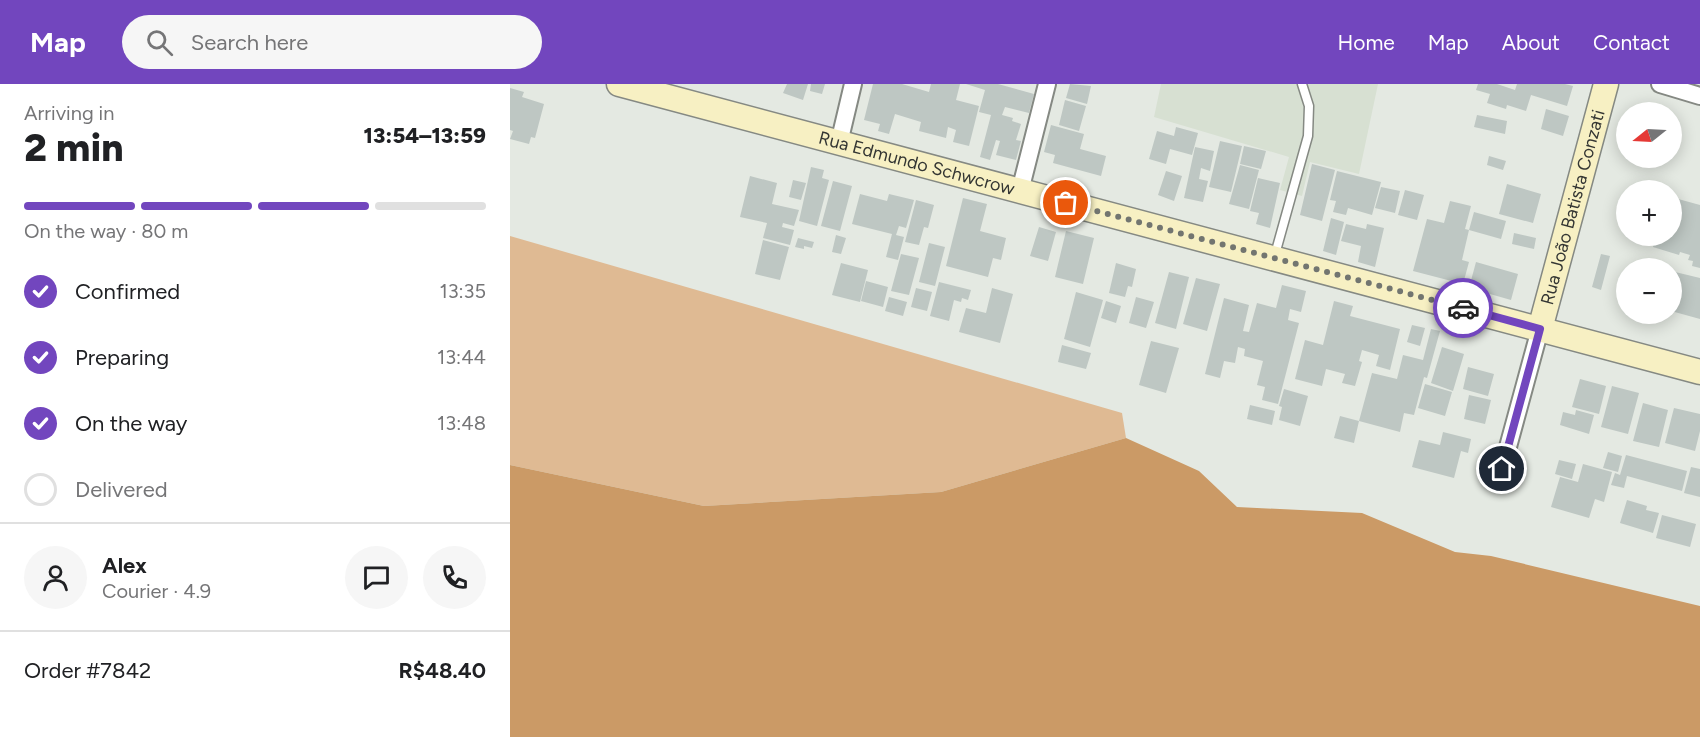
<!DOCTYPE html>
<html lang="en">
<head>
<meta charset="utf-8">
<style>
	body { margin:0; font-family:Figtree,sans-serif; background:#f6f6f6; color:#202124; height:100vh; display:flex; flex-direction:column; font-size:22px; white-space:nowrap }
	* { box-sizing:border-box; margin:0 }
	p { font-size:20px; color:#757577 }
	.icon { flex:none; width:33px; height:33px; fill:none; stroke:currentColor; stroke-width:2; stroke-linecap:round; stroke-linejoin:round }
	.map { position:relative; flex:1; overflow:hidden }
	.side { display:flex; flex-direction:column; background:#fff; width:510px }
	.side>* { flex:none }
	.needle { width:39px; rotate:252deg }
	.tools { position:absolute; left:1106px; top:18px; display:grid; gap:12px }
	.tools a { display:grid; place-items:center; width:66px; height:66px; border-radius:50%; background:#fff; box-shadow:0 3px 15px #0003; font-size:30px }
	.pin { position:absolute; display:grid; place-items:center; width:51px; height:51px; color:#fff; margin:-26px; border:3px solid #fff; border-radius:50%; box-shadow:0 2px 6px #0007 }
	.courier { position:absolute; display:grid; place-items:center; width:60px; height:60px; margin:-30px; border:4px solid #7246be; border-radius:50%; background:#fff; color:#222; box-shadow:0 2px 8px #0007 }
	.head em { font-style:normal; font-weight:800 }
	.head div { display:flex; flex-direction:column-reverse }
	.head { display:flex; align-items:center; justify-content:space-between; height:102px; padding:0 24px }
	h1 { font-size:39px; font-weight:800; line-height:45px }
	.bar { display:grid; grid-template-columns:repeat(4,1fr); gap:9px 6px; align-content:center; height:72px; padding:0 24px }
	.bar i { height:8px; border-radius:4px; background:#e0e0e0 }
	.bar .on { background:#7246be }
	.bar p { grid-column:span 4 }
	.line { display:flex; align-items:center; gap:15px; padding:0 24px; border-top:2px solid #e0e0e0 }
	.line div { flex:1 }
	.round { display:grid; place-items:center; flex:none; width:63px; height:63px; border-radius:32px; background:#f6f6f6 }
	ol { padding:0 24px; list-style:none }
	li { display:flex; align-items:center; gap:18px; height:66px }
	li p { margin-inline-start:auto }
	li .icon { padding:6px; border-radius:50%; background:#7246be; color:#fff; stroke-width:4 }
	li:last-child { color:#757577 }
	li i { width:33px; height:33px; border:3px solid #e0e0e0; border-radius:50% }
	header { display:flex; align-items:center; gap:36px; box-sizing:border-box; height:84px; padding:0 30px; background:#7246be; color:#fff }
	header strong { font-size:28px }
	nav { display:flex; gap:33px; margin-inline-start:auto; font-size:21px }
	.search { width:420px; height:54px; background:#f6f6f6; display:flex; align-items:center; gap:15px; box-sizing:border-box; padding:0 21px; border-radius:33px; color:#757577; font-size:22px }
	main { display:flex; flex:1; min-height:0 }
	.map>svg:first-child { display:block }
	.built { fill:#d7e0d2 }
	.green { fill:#dfba93 }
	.forest { fill:#cb9a66 }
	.building { fill:#bec7c3 }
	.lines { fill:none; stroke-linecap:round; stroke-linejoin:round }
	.lane-casing { stroke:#858983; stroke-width:11 }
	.street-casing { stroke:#858983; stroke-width:20 }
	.secondary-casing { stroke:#858983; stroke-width:27 }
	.lane { stroke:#fff; stroke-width:8 }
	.street { stroke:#fff; stroke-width:16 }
	.secondary { stroke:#f7f0c3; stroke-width:24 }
	.done { stroke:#727570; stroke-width:6; stroke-dasharray:0 10.8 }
	.route { stroke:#7246be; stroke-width:8 }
	.labels { text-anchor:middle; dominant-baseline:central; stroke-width:4.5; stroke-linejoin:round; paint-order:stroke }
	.street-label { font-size:18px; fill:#343633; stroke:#fff }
</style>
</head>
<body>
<header>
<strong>Map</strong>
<div class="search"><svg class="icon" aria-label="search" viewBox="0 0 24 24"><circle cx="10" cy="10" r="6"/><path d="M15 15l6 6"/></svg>Search here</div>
<nav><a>Home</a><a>Map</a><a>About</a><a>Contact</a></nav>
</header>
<main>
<section class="side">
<div class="head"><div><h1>2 min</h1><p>Arriving in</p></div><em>13:54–13:59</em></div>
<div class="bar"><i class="on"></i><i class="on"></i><i class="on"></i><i></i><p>On the way · 80 m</p></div>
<ol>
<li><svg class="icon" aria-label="check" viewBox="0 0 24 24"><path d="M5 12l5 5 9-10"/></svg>Confirmed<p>13:35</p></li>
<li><svg class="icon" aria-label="check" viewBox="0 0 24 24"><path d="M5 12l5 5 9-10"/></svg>Preparing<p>13:44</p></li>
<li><svg class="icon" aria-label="check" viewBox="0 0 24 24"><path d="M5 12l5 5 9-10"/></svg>On the way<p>13:48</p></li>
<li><i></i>Delivered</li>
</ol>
<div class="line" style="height:108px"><a class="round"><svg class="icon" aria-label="person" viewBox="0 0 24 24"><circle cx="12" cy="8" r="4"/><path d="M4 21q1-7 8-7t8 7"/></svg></a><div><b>Alex</b><p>Courier · 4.9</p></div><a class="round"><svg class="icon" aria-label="chat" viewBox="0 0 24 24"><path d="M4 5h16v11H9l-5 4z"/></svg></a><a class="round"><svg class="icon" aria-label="phone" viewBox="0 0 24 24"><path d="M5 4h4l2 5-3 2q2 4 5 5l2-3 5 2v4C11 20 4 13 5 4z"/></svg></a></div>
<div class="line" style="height:78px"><div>Order #7842</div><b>R$48.40</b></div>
</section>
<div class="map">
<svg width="1190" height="653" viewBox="0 0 1190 653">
	<rect width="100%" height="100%" fill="#e4e9e2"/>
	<path class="built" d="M651 0H868L849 90 800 78 792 112 770 106 779 73 644 33Z"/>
	<path class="green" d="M0 152 612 329 616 354 431 408 194 422 0 381Z"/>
	<path class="forest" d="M616 354 689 387 727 423 852 429 945 468 981 472 1190 522V653H0V381L194 422 431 408Z"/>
	<path class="building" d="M277 0H298L293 16 273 9Z
		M301 0H315L312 10 300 7Z
		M363 0H392L419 8 421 0H450L446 16 469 22 459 62 443 58 446 46 438 43 436 54 409 47 411 38 385 30 379 50 368 47 370 40 354 36Z
		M456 0H488L524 10 519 29 495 23 492 31 503 34 502 37 511 40 506 56 511 57 506 76 486 71 490 57 486 56 480 76 470 73 481 31 469 28 475 6Z
		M560 0 581 2 577 20 556 14Z
		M968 0H987L1005 6 1007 0H1055L1063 2 1057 22 1021 11 1016 27 997 21 996 25 977 19 980 10 966 6Z
		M0 4 14 8 12 13 34 20 25 54 21 53 19 60 0 55 3 47 0 46Z
		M555 16 576 22 569 47 549 41Z
		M1036 25 1059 32 1053 52 1031 45Z
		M967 31 997 37 995 50 964 43Z
		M541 41 574 50 570 65 596 72 591 92 543 79 545 71 534 68Z
		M666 43 688 49 682 71 660 65 656 80 639 75 647 47 664 52Z
		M710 57 732 62 721 108 699 103Z
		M734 62 756 67 751 85 730 80Z
		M685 63 704 67 700 87 691 84 689 95 698 97 693 118 674 114Z
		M979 72 996 77 993 86 977 81Z
		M802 80 825 86 812 137 790 131Z
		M730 81 749 86 739 125 719 120Z
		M301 83 314 86 312 94 319 96 307 142 289 137Z
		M656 87 672 92 664 117 648 111Z
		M827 87 871 98 862 131 838 124 836 131 823 128 826 117 820 116Z
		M240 92 267 99 262 120 289 126 284 142 273 139 272 143 284 146 280 161 253 154 257 139 230 133Z
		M748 94 770 99 760 144 746 140 749 129 740 127Z
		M283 96 296 99 291 116 279 113Z
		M323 97 342 102 330 147 311 142Z
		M997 100 1031 110 1023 139 989 130Z
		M871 103 890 107 885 129 865 124Z
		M895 106 914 111 907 136 888 131Z
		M350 110 377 117 379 110 404 116 396 144 389 142 386 151 394 153 388 176 376 173 382 150 342 140Z
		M1161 113 1190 121V184L1182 182 1183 177 1178 176 1180 171 1170 168 1169 171 1143 163 1146 152H1161Z
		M453 114 477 120 470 147 496 154 491 176 483 174 478 193 436 182Z
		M406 116 424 121 418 144 414 143 409 161 395 158Z
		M940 117 961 122 955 145 959 146 964 128 996 137 991 155 959 146 952 176 959 178 953 200 903 187 917 135 934 139Z
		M821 134 834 138 826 171 813 167Z
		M836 140 856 145 857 140 874 144 865 183 848 178 851 162 831 157Z
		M529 143 546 148 538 177 520 172Z
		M556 147 584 154 573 200 545 193Z
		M1004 149 1026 154 1024 165 1002 160Z
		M326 151 336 154 331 170 322 168Z
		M288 154 304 158 302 164 294 162V165L285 163Z
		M253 156 279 163 270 196 245 190Z
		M419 159 435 163 425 202 409 198Z
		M391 170 409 174 399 211 381 207Z
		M1091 170 1100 172 1091 206 1082 203Z
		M966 178 1008 190 1001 216 959 204Z
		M331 179 358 186 350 218 322 211Z
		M606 179 626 185 622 203 618 202 615 213 599 209Z
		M1161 187 1190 194V235L1161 227Z
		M659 188 679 193 666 245 645 239Z
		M686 194 710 200 697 247 673 240Z
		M356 197 378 203 373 223 351 217Z
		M429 198 461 206 458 216 452 214 451 218 444 216 439 237 420 232Z
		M772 201 796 207 791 228 780 225 778 236 789 239 768 320 752 316 755 303 747 301 753 277 734 272 735 265 728 263 725 279 714 277 710 294 695 290 714 214 739 221 733 247 739 248 747 219 766 224Z
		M406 204 422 208 417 227 401 223Z
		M482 204 503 210 490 259 449 248 456 224 476 229Z
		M566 208 593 216 580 263 554 255Z
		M379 213 397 218 393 232 375 227Z
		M626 213 644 218 636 244 619 239Z
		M596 217 611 222 606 239 591 234Z
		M824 217 843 222 840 232 890 245 880 286 866 282 869 271 852 266 849 277 852 278 845 302 832 299 835 290 816 285 812 302 785 295 795 256 813 261Z
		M902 241 915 244 910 262 897 258Z
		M921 245 930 247 917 294 914 293 904 331 894 329 890 348 849 337 862 289 887 295 893 271 913 276Z
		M641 257 669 264 656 309 629 301Z
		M552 261 581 269 576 285 548 278Z
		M932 263 954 270 943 307 921 299Z
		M958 283 984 290 978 312 953 305Z
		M1070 295 1096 302 1089 330 1062 323Z
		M915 300 942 308 935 332 908 324Z
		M1102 302 1129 309 1118 350 1091 343Z
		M774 305 798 312 790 342 769 336 772 323 769 322Z
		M959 311 981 316 975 340 954 335Z
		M1133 319 1158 326 1149 363 1123 357Z
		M740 321 765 327 762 341 737 335Z
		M1164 324 1190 330V347L1185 367 1155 359Z
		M1066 326 1084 331 1079 350 1050 341 1053 328 1065 331Z
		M830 332 849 337 844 359 824 354Z
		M933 348 961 355 958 369 951 367 944 394 902 383 909 356 930 361Z
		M1098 368 1112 372 1108 388 1093 384Z
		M1116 371 1177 387 1172 407 1117 392 1114 404 1101 401 1105 389 1110 391Z
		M1049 376 1066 380 1062 395 1045 390Z
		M1073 380 1102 388 1094 418 1085 415 1079 434 1041 423 1050 393 1068 398Z
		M1181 383 1190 385V413L1174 409Z
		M1117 416 1137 422 1136 426 1149 429 1143 449 1110 439Z
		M1152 431 1186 440 1180 463 1146 454Z"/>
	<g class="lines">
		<g class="lane-casing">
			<path id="lane" d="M764 174 798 52 799 22 792 0"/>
		</g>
		<g class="street-casing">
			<path id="street" d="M1150 0 1190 12
				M329 59 343 0
				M510 107 537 0
				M992 385 1030 245"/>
		</g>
		<g class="secondary-casing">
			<g id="secondary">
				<path id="s1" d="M109 0 1190 288"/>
				<path id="s2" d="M1030 245 1096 0"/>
			</g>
		</g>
		<use href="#lane" class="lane"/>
		<use href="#street" class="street"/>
		<use href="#secondary" class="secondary"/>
	</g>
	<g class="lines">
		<path class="done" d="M556 119 953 224"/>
		<path class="route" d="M953 224 1030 245 992 385"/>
	</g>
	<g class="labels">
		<g class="street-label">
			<text stroke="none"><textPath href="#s1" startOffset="308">Rua Edmundo Schwcrow</textPath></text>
			<text stroke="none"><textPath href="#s2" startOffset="126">Rua João Batista Conzati</textPath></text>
		</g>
	</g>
</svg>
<div class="tools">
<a><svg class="needle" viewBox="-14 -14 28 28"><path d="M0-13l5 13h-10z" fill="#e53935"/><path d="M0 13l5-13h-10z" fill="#757577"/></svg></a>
<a>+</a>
<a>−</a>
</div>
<div class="pin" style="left:556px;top:119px;background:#ea580c"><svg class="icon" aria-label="bag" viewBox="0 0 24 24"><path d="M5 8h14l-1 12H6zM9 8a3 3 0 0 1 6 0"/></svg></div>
<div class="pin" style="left:992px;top:385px;background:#1f2937"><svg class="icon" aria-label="home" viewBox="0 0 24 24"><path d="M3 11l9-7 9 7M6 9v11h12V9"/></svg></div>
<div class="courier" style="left:953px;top:224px"><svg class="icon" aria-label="car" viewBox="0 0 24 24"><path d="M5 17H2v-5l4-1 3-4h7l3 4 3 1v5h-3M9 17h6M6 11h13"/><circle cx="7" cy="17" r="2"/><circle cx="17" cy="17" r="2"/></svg></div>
</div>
</main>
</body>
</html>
